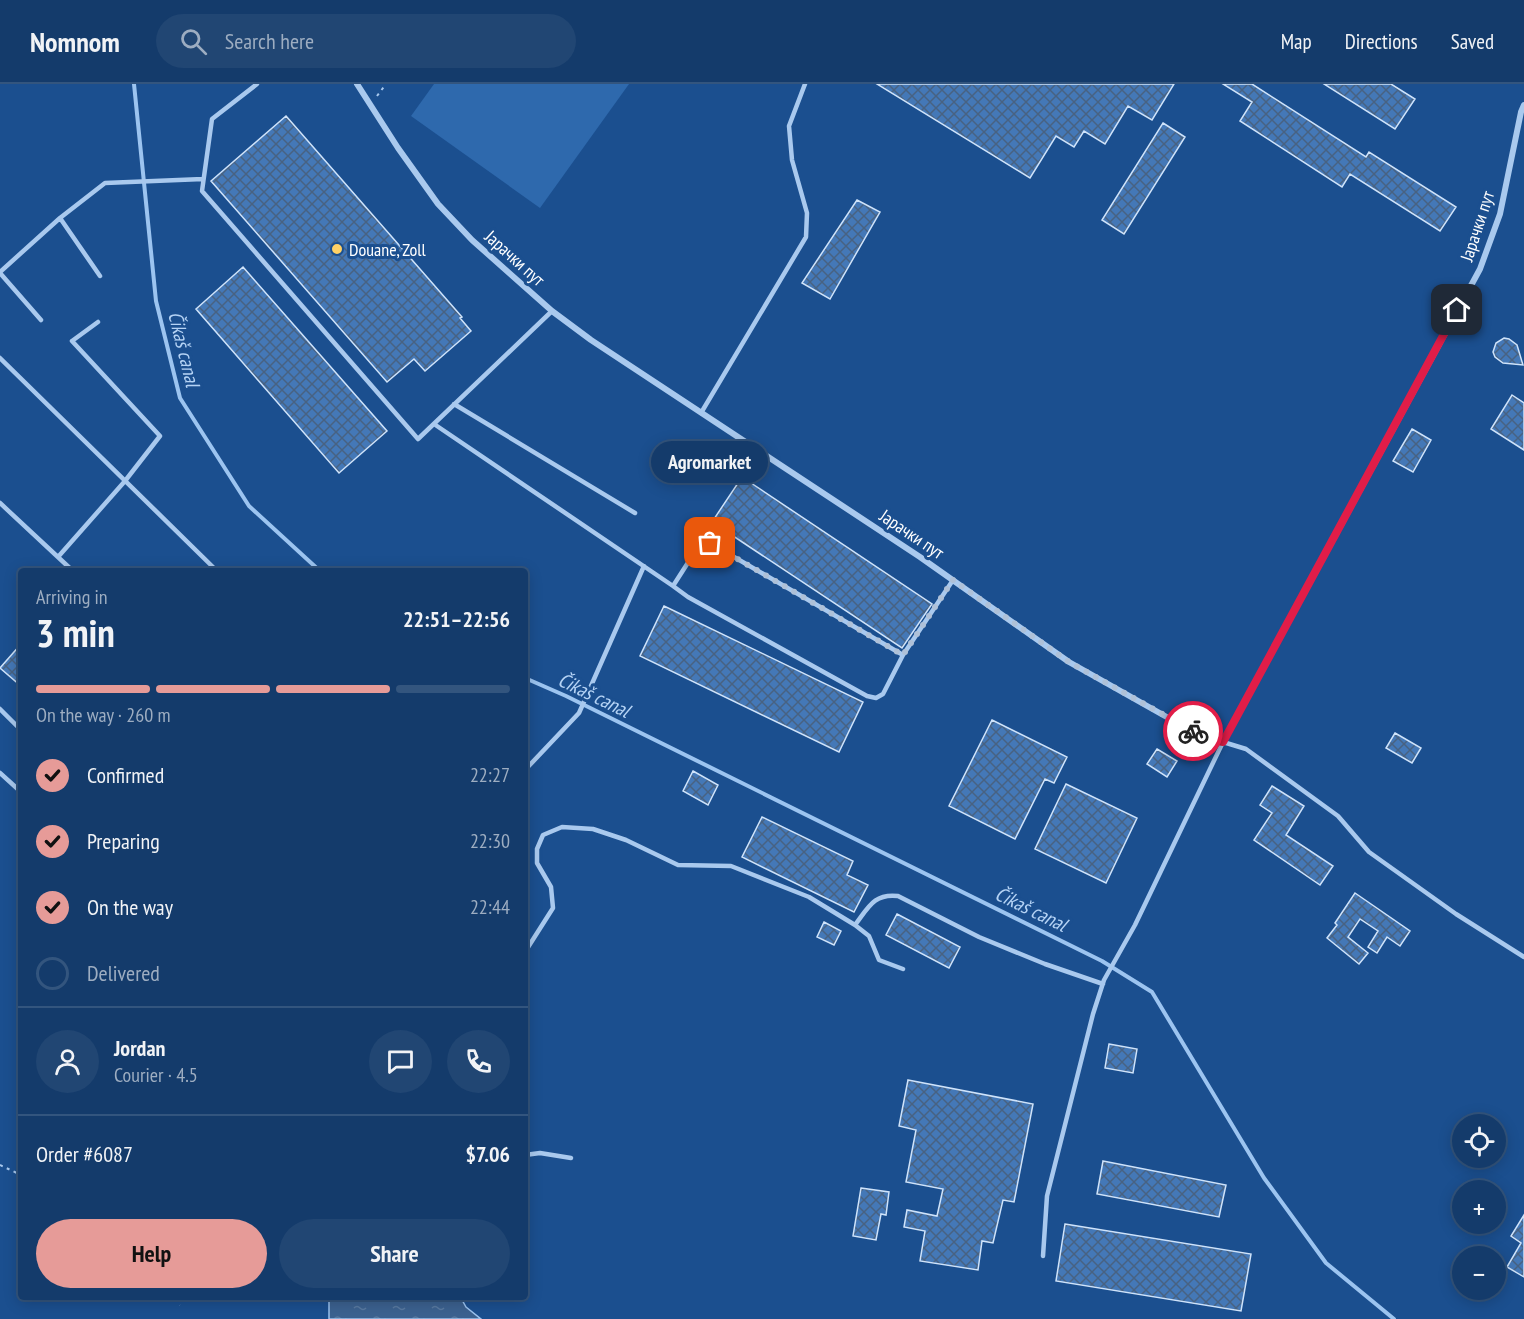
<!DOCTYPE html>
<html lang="en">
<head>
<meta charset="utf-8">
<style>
	body { margin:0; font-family:"PT Sans Narrow",sans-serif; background:#214673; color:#f1f3f6; height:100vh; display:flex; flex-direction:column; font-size:22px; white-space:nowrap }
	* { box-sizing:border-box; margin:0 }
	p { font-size:20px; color:#9dadc1 }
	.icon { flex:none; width:33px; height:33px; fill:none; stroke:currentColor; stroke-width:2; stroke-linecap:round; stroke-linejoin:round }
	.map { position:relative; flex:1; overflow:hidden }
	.details { position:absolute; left:18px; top:484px; width:510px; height:732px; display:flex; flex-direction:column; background:#143b6b; border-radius:6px; box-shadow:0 3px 15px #0003,0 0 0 2px #33557e }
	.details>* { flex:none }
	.controls { position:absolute; left:1452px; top:1030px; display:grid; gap:12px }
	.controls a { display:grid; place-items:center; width:54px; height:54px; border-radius:50%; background:#143b6b; box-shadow:0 3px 15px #0003,0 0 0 2px #33557e; font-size:30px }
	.pin { position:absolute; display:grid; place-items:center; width:51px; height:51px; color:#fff; margin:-26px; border-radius:12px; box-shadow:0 3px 9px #0006 }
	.courier { position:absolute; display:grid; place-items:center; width:60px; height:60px; margin:-30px; border:4px solid #e11d48; border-radius:50%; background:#fff; color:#222; box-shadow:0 2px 8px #0007 }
	.bubble { position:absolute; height:42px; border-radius:21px; background:#143b6b; box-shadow:0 3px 15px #0003,0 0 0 2px #33557e; font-size:20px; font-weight:600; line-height:42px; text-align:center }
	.summary em { font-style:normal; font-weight:600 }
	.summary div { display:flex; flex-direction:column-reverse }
	.summary { display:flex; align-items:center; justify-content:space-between; height:102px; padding:0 18px }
	h1 { font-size:39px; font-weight:600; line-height:45px }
	.bar { display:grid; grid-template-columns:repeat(4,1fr); gap:9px 6px; align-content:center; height:72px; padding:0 18px }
	.bar i { height:8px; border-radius:4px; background:#33557e }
	.bar .selected { background:#e69b98 }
	.bar p { grid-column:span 4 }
	.line { display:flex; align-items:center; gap:15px; padding:0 18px; border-top:2px solid #33557e }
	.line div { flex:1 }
	.round { display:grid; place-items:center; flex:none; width:63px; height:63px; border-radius:32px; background:#214673 }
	ol { padding:0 18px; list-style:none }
	li { display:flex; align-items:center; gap:18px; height:66px }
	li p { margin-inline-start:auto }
	li .icon { padding:6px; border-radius:50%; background:#e69b98; color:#111; stroke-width:4 }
	li:last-child { color:#9dadc1 }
	li i { width:33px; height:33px; border:3px solid #33557e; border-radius:50% }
	.button { display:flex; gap:12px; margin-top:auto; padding:12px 18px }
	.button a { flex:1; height:69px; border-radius:36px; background:#e69b98; color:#111; font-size:24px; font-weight:600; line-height:69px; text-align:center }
	.button a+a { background:#214673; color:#f1f3f6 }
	header { display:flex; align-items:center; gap:36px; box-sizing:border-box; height:84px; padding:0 30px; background:#143b6b; border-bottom:2px solid #33557e }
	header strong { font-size:28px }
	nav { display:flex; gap:33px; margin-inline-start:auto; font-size:21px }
	.search { width:420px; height:54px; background:#214673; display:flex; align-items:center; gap:15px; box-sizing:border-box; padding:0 21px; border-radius:33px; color:#9dadc1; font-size:22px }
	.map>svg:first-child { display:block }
	.pitch { fill:#2e69ad }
	.water { fill:url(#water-ripples); stroke:#9cc4f0; stroke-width:1.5 }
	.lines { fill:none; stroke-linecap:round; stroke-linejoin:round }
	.stream { stroke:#9cc4f0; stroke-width:4 }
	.building { fill:url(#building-cross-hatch); stroke:#cfe3fa; stroke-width:1.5 }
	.path { stroke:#a9c9ee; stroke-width:2; stroke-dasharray:3 4.5; stroke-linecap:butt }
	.service { stroke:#a9c9ee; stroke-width:4.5 }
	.minor { stroke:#a9c9ee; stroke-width:6 }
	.done { stroke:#afc1d8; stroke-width:6; stroke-dasharray:0 10.8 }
	.route { stroke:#e11d48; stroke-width:8 }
	.poi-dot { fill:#ffd166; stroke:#1b4f8f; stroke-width:2 }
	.labels { text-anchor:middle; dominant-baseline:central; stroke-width:6; stroke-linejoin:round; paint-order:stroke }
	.street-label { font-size:18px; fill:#fff; stroke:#1b4f8f }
	.poi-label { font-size:18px; fill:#fff; stroke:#1b4f8f; text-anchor:start }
	.water-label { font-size:20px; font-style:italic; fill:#b5d3f5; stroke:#1b4f8f }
</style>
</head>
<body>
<header>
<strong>Nomnom</strong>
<div class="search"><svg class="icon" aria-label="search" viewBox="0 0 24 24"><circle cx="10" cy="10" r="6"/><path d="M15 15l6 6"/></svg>Search here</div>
<nav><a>Map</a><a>Directions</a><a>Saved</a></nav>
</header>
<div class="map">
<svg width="1524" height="1235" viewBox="0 0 1524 1235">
	<defs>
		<pattern id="water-ripples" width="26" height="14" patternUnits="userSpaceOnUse" patternTransform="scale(1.5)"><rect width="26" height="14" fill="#3c6290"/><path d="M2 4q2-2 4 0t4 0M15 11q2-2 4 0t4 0" fill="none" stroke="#597aa1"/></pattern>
		<pattern id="building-cross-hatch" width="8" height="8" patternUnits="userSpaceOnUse" patternTransform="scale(1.5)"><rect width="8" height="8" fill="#4478b7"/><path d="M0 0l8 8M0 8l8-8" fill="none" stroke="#486282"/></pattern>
	</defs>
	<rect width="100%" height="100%" fill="#1b4f8f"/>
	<path class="pitch" d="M434 0H629L540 124 411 32Z"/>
	<path class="water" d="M329 1214H461L466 1223 481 1235H329Z"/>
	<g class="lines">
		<path class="stream" d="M134 0 156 217 180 314 249 422 321 488
			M525 594 566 612 1102 877 1152 908 1264 1094 1326 1179 1394 1235"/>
	</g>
	<path class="building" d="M877 0H1174L1152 36 1128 22 1105 60 1084 47 1074 63 1056 52 1030 94Z
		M1223 0H1252L1366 73 1369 68 1456 123 1440 147 1350 90 1342 103 1240 37 1252 18Z
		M1324 0H1391L1415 15 1395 45Z
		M286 32 462 233 460 234 471 247 425 287 414 275 387 298 211 97Z
		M1163 39 1185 53 1124 150 1102 136Z
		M857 116 880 128 830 215 802 199Z
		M243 183 387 347 339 389 196 225Z
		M1504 254 1509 255 1517 261 1523 281 1503 279 1495 273 1493 268 1496 259Z
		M1512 311 1524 319V366L1491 345Z
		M1412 345 1431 356 1413 388 1393 377Z
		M742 393 932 520 902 564 712 438Z
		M664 522 863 618 839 668 640 572Z
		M21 560V602L0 584Z
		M992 636 1067 673 1054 699 1045 695 1015 755 949 722Z
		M1395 649 1421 664 1412 679 1386 664Z
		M1157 665 1177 677 1167 693 1147 680Z
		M693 687 718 701 708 721 683 707Z
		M1066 700 1137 734 1106 799 1035 765Z
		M1272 702 1304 722 1286 751 1333 782 1320 801 1254 756 1272 729 1260 721Z
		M762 733 853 777 847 791 868 801 854 828 742 773Z
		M1355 809 1410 847 1400 862 1387 853 1377 869 1368 863 1378 847 1360 835 1348 853 1368 869 1359 880 1327 854 1337 841 1335 839Z
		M897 830 960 863 949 884 886 851Z
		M824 838 841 847 834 861 817 853Z
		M1109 960 1137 965 1133 989 1105 984Z
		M908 996 1033 1020 1014 1118 1003 1116 993 1159 982 1157 978 1186 920 1177 925 1147 904 1143 907 1126 937 1132 943 1105 906 1098 916 1046 899 1042Z
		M1103 1077 1226 1101 1219 1133 1097 1110Z
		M861 1104 889 1108 886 1131 881 1130 876 1156 853 1152Z
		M1524 1131V1193L1507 1183 1521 1159 1511 1152Z
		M1065 1140 1251 1170 1241 1227 1056 1197Z"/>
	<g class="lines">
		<path class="path" d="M377 12 386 0
			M0 1081 21 1091
			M177 1214 180 1221"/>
		<path class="service" d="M257 0 212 35 202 107 418 355 552 227
			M60 134 100 192
			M0 188 60 134 105 99 203 95
			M0 189 41 236
			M0 274 218 488
			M454 320 635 429
			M701 329 806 153 807 129 792 76 789 42 805 0
			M434 340 673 502 698 463 710 459 903 571 953 496
			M0 419 74 488
			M58 473 125 397 160 352 72 257 98 238
			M673 502 688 513 867 612 876 614 883 610 903 571
			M0 625 21 646
			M525 686 579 629 644 482
			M0 689 21 708
			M855 841C868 824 874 809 898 812L979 853 1045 880 1103 900
			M525 868 553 824 551 803 537 779V765L543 751 562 743 593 745 626 756 678 781 731 782 809 813 855 841 869 852 879 876 903 885
			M525 1071 540 1069 571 1074
			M1043 1172 1047 1112 1093 930 1104 896 1135 841 1223 658 1246 665 1338 732 1369 768 1456 830 1524 873"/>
		<path class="minor" d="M357 0 398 64 438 120 472 156 552 227 591 256 920 473 1069 578 1204 654 1223 658 1480 185 1500 130 1521 28 1524 21"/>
	</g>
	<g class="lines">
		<path class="done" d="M710 459 903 571 953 496 1069 578 1193 647"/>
		<path class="route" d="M1193 647 1204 654 1223 658 1457 226"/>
	</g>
	<circle class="poi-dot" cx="337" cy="165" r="6"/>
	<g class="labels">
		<g class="street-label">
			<text transform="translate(1477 142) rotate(-72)">Јарачки пут</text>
			<text transform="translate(515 174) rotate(42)">Јарачки пут</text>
			<text transform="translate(912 450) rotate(34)">Јарачки пут</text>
		</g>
		<g class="poi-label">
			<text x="349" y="165">Douane, Zoll</text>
		</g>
		<g class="water-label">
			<text transform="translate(184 265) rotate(76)">Čikaš canal</text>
			<text transform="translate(594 611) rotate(26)">Čikaš canal</text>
			<text transform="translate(1031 825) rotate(26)">Čikaš canal</text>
		</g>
	</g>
</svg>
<div class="controls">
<a><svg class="icon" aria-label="locate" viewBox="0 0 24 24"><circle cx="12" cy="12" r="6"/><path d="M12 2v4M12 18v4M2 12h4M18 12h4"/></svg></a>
<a>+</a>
<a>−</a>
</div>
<div class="pin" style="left:710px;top:459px;background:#ea580c"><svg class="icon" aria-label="bag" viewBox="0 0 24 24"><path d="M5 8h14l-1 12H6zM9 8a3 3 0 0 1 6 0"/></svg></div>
<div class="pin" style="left:1457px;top:226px;background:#1f2937"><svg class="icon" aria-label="home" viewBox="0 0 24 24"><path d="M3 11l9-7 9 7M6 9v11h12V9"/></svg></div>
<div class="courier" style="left:1193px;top:647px"><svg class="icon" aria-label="bike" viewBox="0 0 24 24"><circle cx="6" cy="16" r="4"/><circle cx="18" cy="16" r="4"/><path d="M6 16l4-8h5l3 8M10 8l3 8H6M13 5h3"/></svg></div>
<div class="bubble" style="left:651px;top:357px;width:117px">Agromarket</div>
<section class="details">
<div class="summary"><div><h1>3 min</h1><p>Arriving in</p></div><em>22:51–22:56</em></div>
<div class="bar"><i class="selected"></i><i class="selected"></i><i class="selected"></i><i></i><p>On the way · 260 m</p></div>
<ol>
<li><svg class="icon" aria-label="check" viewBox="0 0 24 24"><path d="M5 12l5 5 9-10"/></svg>Confirmed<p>22:27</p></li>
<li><svg class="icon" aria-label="check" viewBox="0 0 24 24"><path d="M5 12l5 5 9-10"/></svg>Preparing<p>22:30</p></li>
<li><svg class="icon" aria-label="check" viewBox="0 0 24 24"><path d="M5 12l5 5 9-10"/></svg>On the way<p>22:44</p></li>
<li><i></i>Delivered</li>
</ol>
<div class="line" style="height:108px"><a class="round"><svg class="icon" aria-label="person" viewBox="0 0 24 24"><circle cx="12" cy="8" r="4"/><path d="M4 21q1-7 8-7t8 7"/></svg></a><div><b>Jordan</b><p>Courier · 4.5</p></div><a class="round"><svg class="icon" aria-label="chat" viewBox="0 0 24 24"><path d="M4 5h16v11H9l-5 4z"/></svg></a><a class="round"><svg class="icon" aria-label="phone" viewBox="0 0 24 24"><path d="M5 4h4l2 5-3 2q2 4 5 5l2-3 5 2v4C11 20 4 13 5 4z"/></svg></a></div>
<div class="line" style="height:78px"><div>Order #6087</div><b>$7.06</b></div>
<div class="button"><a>Help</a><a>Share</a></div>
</section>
</div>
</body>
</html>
